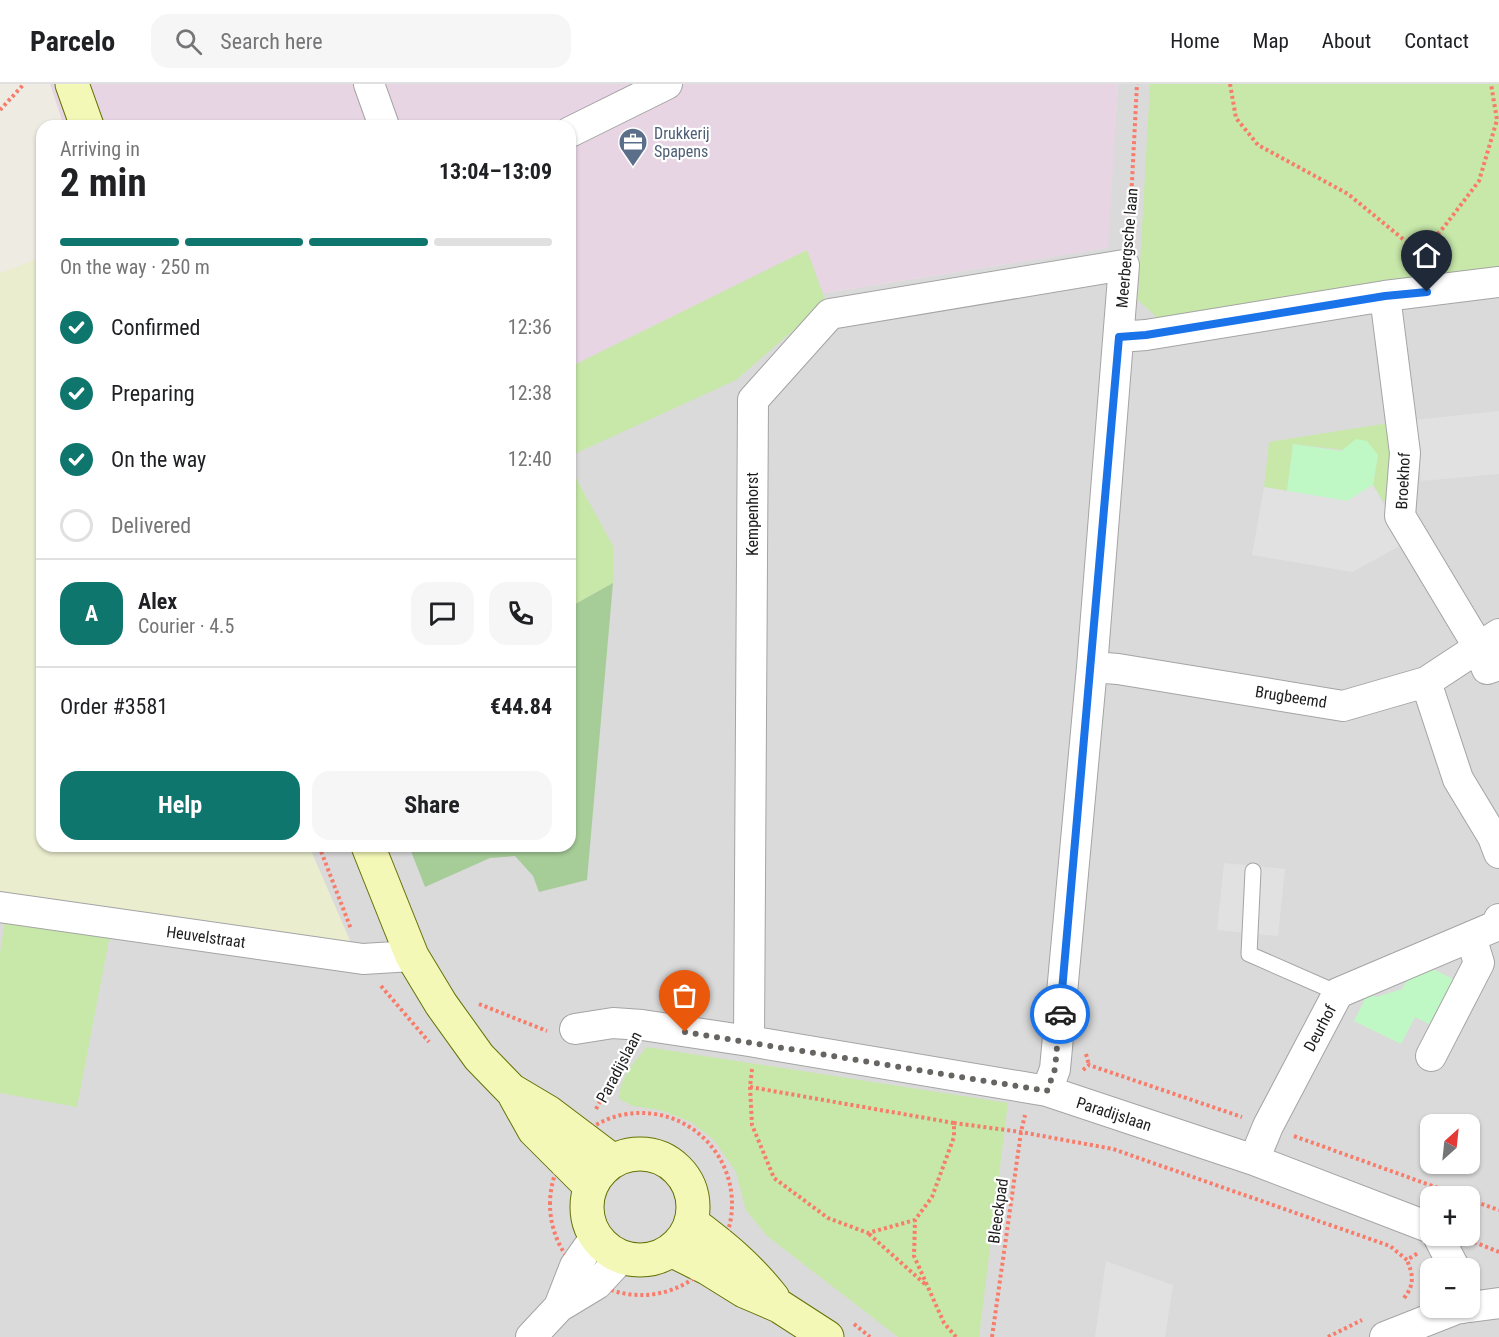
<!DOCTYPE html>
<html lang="en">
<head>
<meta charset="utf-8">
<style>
	body { margin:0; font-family:"Roboto Condensed",sans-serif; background:#f6f6f6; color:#202124; height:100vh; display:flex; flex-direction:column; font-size:22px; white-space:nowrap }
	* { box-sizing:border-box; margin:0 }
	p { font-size:20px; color:#757577 }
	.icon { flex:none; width:33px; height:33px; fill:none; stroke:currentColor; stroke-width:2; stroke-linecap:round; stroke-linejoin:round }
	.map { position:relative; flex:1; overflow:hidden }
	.side { position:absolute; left:36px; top:36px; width:540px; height:732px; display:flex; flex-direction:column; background:#fff; border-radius:18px; box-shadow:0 2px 4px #0004 }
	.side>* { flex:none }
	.needle { width:39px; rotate:27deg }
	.buttons { position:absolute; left:1420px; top:1030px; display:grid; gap:12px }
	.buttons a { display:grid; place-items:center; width:60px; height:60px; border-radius:12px; background:#fff; box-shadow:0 2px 4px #0004; font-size:30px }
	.pin { position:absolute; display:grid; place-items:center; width:51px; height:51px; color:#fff; margin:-62px -26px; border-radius:50% 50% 50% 0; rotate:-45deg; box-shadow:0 0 6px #0007 }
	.pin .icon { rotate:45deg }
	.courier { position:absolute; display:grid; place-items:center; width:60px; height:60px; margin:-30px; border:4px solid #1a73e8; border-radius:50%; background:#fff; color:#222; box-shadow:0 2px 8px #0007 }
	.summary em { font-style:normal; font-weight:700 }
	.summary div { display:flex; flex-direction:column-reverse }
	.summary { display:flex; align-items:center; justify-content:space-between; height:102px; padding:0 24px }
	h1 { font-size:39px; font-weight:700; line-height:45px }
	.bar { display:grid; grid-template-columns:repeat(4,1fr); gap:9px 6px; align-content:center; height:72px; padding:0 24px }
	.bar i { height:8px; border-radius:4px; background:#e0e0e0 }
	.bar .on { background:#0f766e }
	.bar p { grid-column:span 4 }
	.line { display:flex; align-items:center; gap:15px; padding:0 24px; border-top:2px solid #e0e0e0 }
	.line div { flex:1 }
	.round { display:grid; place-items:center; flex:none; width:63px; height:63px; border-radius:18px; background:#f6f6f6 }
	ol { padding:0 24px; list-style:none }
	li { display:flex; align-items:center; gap:18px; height:66px }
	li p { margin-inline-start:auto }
	li .icon { padding:6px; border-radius:50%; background:#0f766e; color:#fff; stroke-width:4 }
	li:last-child { color:#757577 }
	li i { width:33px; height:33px; border:3px solid #e0e0e0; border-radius:50% }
	.action { display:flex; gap:12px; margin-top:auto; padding:12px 24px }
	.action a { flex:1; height:69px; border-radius:18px; background:#0f766e; color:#fff; font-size:24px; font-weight:700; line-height:69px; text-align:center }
	.action a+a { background:#f6f6f6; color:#202124 }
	header { display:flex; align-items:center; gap:36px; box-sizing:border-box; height:84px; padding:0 30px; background:#fff; border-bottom:2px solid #e0e0e0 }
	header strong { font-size:28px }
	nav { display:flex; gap:33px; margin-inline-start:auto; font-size:21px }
	.search { width:420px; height:54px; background:#f6f6f6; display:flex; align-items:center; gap:15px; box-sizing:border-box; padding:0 21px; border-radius:18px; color:#757577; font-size:22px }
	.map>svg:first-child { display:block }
	.residential { fill:#dbdada; fill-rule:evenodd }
	.industrial { fill:#e7d5e3 }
	.farmland { fill:#eaedce }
	.grass { fill:#c7e8a9 }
	.forest { fill:#a6cd98 }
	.park { fill:#c0f8c5 }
	.parking { fill:#e1e1e1 }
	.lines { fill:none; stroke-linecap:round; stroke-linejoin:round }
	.lane-casing { stroke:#a4a4a4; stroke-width:17 }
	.street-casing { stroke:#a4a4a4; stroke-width:32 }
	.secondary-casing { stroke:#647206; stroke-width:35 }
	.path { stroke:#f87c6a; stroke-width:4; stroke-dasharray:3 3; stroke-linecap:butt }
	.lane { stroke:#fff; stroke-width:15 }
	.street { stroke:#fff; stroke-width:30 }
	.secondary { stroke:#f4f8b7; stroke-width:33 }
	.done { stroke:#666562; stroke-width:6; stroke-dasharray:0 10.8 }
	.route { stroke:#1a73e8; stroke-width:8 }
	.labels { text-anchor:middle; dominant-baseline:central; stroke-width:4.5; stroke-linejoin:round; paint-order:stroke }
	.service-label { font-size:16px; fill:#4e5e75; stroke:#fff; text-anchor:start }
	.street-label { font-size:16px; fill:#1d1d1d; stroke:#fff }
</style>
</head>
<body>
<header>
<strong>Parcelo</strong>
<div class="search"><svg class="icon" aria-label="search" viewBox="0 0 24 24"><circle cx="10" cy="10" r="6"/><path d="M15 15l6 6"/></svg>Search here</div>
<nav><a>Home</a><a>Map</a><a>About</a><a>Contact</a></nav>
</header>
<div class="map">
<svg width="1499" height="1253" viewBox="0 0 1499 1253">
	<rect width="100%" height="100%" fill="#eeebe3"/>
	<path class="residential" d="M1118 0H1499V1253H0V470L42 762H570V283L737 223 1107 164ZM1431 1041H1470V1080H1431ZM1431 1113H1470V1152H1431ZM1431 1185H1470V1224H1431Z"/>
	<path class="industrial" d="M50 0H1118L1108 164 737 223 570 283V42H64Z"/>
	<path class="farmland" d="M42 173V762H309L352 861 0 815V189Z"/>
	<path class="grass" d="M1150 0H1499V186L1162 238 1138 216Z
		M807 166 826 218 736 296 570 372V283Z
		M1389 339C1390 359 1398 402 1384 418L1373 401 1378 370 1293 360 1287 407 1264 403 1269 358Z
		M570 383 613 462V499L570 523Z
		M5 837 110 851 77 1023 0 1009V869Z
		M647 963 1008 1019 979 1253H898L767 1152 746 1126 736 1088 714 1056 691 1038 660 1026 633 1022 619 1015C620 994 633 979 647 963Z"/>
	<path class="forest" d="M613 499 587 796 539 808 533 792 515 772 490 774 425 803 409 762H570V523Z"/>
	<path class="park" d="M1356 355 1367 357 1378 371 1373 401 1347 417 1287 407 1293 360 1341 367Z
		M1427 882 1461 899 1431 941 1415 933 1401 960 1354 937 1368 909 1376 913 1402 905 1414 885Z"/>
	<path class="parking" d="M1499 327V390L1421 397 1414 336Z
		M1373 401 1405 459 1352 488 1252 471 1264 403 1347 417Z
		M1224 779 1285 785 1278 852 1217 846Z
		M1106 1177 1173 1201 1165 1253H1095Z"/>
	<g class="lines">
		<g class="lane-casing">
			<path id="lane" d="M1253 787 1249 870 1338 909"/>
		</g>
		<g class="street-casing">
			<path id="street" d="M369 0 384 42
				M570 48 667 0
				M1385 212 1405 369 1400 432 1478 562 1487 585 1499 581
				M1119 253 1146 251 1385 212 1499 198
				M1092 583 1118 585 1343 622 1426 598 1499 550
				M1426 598 1458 695 1493 753 1499 769
				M0 823 363 875 412 872
				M575 945 613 939 642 941 749 957 1047 1007 1254 1076 1431 1144
				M749 957 753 316 830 230 1124 181 1092 583 1055 985 1047 1007
				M1431 972 1479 879 1471 853
				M1254 1076 1268 1042 1338 909 1496 842 1499 835
				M1438 1152 1455 1185
				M559 1223 575 1182 596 1152
				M1470 1223 1499 1219
				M531 1253 559 1223 597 1200 622 1173
				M1385 1253 1456 1225 1463 1224"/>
		</g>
		<g class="secondary-casing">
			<path id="secondary" d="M72 0 87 42
				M368 762 412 872 441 920 479 973 511 1006 548 1028 613 1077
				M515 1012 534 1046 591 1103
				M587 1123a53 53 0 1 1 106 0a53 53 0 1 1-106 0Z
				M691 1138C723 1162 748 1182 773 1214
				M671 1166 707 1184 744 1207 779 1222 827 1253"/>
		</g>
		<path class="path" d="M1230 0 1236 34 1258 61 1348 110 1420 169
			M0 26 24 0
			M1129 156 1137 0
			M1411 182 1412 178 1444 143 1479 97 1497 36 1491 0
			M319 762 351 845
			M381 902 429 958
			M479 920 547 947
			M1086 970 1089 981
			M752 985 750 1003 752 1041 774 1094 828 1134 868 1149 915 1136
			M1083 986 1089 981 1242 1033
			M750 1003 954 1039
			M596 1025 627 967
			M550 1120a91 91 0 1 1 182 0a91 91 0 1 1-182 0Z
			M1294 1052 1463 1113
			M1470 1116 1499 1126
			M869 1150 926 1201
			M1474 1158 1499 1168
			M1404 1214C1415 1200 1413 1191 1407 1176
			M854 1240 870 1253
			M956 1253 944 1239 914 1172 915 1136 932 1113 954 1053V1039L1021 1048 1113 1065 1390 1162 1407 1176 1418 1169
			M992 1253 1021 1048 1025 1031
			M1328 1253 1362 1236"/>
		<use href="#lane" class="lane"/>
		<use href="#street" class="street"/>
		<use href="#secondary" class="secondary"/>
	</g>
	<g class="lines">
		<path class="done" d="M685 948 1047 1007 1055 985 1060 930"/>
		<path class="route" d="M1060 930 1119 253 1146 251 1385 212 1427 208"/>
	</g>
	<defs>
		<g id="office-pin" transform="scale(1.5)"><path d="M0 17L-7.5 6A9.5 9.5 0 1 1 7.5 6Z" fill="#5c6f8a" stroke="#fff"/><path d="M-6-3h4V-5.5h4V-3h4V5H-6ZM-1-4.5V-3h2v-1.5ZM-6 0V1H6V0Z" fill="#fff"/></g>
	</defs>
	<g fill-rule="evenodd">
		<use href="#office-pin" x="633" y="58"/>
	</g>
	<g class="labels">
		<g class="service-label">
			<text x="654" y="49">Drukkerij<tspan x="654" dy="18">Spapens</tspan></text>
		</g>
		<g class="street-label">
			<text transform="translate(1127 164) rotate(-85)">Meerbergsche laan</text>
			<text transform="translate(1403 397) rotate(-87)">Broekhof</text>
			<text transform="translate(752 430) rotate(-90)">Kempenhorst</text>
			<text transform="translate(1291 613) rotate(9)">Brugbeemd</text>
			<text transform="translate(206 853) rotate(8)">Heuvelstraat</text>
			<text transform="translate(1320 944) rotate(-62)">Deurhof</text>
			<text transform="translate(619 983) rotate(-62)">Paradijslaan</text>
			<text transform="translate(1114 1030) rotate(18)">Paradijslaan</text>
			<text transform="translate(998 1127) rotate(-82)">Bleeckpad</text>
		</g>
	</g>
</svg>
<div class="buttons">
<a><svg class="needle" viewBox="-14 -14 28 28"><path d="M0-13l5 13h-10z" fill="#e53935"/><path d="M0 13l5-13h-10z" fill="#757577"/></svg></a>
<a>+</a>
<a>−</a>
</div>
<div class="pin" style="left:685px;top:948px;background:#ea580c"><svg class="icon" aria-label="bag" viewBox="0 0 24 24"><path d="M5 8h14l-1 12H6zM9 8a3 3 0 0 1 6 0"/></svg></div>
<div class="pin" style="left:1427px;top:208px;background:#1f2937"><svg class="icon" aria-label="home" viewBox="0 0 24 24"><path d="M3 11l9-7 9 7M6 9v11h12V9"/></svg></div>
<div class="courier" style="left:1060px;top:930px"><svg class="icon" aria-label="car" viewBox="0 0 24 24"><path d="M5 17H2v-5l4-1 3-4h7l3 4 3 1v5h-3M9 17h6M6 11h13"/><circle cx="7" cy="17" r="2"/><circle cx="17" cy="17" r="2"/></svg></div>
<section class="side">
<div class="summary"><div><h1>2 min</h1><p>Arriving in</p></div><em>13:04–13:09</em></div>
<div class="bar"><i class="on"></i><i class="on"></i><i class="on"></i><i></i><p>On the way · 250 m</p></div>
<ol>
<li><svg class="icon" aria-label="check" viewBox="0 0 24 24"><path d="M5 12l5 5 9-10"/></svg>Confirmed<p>12:36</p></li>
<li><svg class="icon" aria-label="check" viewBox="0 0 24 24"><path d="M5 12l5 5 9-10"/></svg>Preparing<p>12:38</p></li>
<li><svg class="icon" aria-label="check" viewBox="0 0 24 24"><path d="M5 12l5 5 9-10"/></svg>On the way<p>12:40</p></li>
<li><i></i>Delivered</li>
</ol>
<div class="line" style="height:108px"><b class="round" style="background:#0f766e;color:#fff">A</b><div><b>Alex</b><p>Courier · 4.5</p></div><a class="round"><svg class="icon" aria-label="chat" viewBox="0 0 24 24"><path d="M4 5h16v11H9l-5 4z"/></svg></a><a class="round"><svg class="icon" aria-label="phone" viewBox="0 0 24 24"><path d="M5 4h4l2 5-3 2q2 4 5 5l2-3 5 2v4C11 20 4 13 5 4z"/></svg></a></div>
<div class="line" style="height:78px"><div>Order #3581</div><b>€44.84</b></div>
<div class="action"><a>Help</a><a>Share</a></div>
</section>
</div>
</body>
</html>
